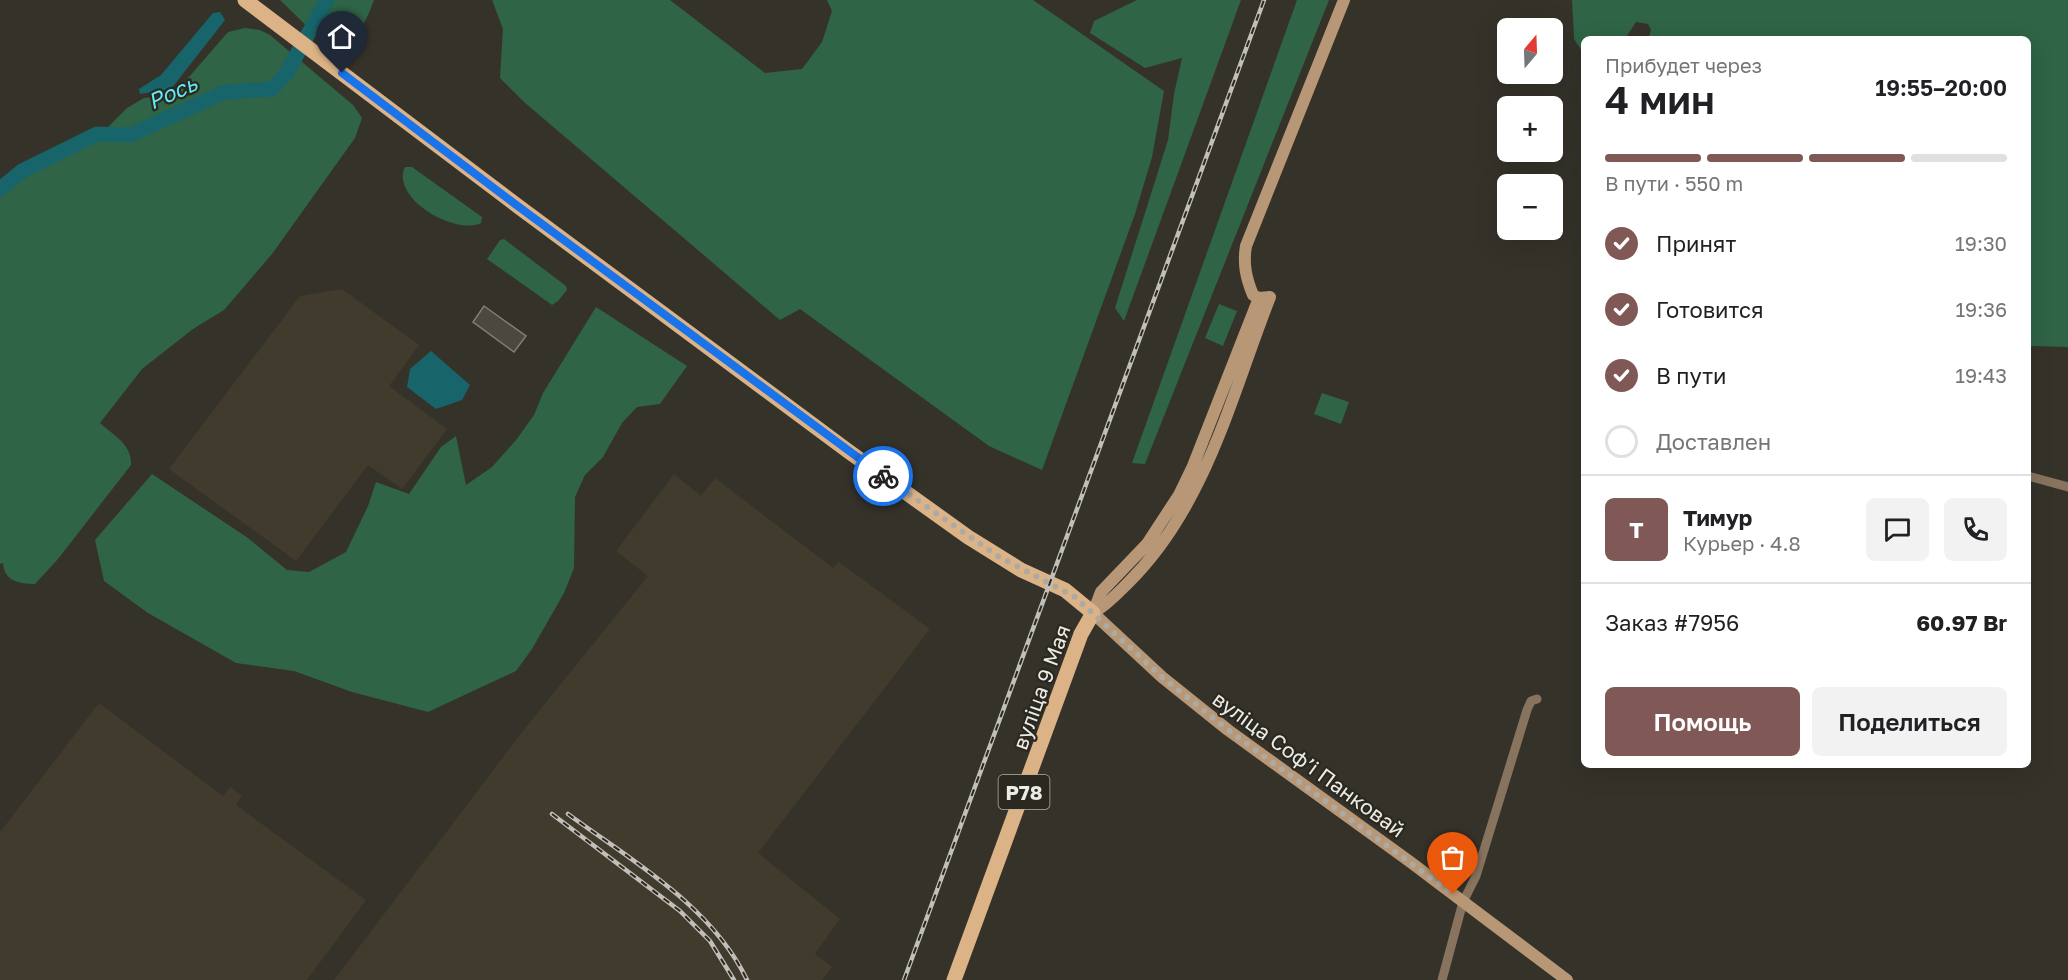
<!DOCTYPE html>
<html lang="ru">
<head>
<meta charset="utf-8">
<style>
	body { margin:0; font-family:"Golos Text",sans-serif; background:#f2f2f2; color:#202124; height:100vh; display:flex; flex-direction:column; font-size:22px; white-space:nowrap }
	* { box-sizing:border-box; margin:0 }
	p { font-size:20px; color:#757577 }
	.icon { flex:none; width:33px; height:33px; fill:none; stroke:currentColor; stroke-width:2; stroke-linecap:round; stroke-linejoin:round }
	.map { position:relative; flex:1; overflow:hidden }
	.panel { position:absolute; left:1581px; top:36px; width:450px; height:732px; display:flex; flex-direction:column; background:#fff; border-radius:9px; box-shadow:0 6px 24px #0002 }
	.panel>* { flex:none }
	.needle { width:39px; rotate:19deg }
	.controls { position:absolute; left:1497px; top:18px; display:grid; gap:12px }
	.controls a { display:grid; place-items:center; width:66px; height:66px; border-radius:9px; background:#fff; box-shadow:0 6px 24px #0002; font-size:30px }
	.pin { position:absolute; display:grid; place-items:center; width:51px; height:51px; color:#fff; margin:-62px -26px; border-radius:50% 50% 50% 0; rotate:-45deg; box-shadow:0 0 6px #0007 }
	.pin .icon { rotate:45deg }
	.courier { position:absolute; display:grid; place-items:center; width:60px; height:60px; margin:-30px; border:4px solid #1a73e8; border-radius:50%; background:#fff; color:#222; box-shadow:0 2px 8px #0007 }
	.overview em { font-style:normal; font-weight:600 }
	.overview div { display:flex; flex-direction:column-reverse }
	.overview { display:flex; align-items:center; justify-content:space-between; height:102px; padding:0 24px }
	h1 { font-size:39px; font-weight:600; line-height:45px }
	.bar { display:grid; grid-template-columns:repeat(4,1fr); gap:9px 6px; align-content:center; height:72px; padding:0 24px }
	.bar i { height:8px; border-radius:4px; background:#e0e0e0 }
	.bar .current { background:#805855 }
	.bar p { grid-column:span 4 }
	.line { display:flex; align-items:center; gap:15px; padding:0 24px; border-top:2px solid #e0e0e0 }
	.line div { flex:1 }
	.round { display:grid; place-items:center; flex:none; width:63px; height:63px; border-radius:9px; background:#f2f2f2 }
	ol { padding:0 24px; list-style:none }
	li { display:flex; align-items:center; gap:18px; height:66px }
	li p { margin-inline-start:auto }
	li .icon { padding:6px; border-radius:50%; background:#805855; color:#fff; stroke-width:4 }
	li:last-child { color:#757577 }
	li i { width:33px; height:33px; border:3px solid #e0e0e0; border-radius:50% }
	.cta { display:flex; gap:12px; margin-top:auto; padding:12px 24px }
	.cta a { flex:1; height:69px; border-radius:9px; background:#805855; color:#fff; font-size:24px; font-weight:600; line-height:69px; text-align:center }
	.cta a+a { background:#f2f2f2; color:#202124 }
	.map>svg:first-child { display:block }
	.built { fill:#403b2c }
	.green { fill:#2f6446 }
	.water { fill:#17656b }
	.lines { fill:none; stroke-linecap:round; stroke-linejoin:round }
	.river { stroke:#17656b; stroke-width:15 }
	.building { fill:#4c483f; stroke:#837f75; stroke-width:1.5 }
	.street { stroke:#87735e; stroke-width:9 }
	.secondary { stroke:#b79775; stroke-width:12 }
	.primary { stroke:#dcb386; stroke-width:15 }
	.rail-casing { stroke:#c1bfb9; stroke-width:4.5 }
	.rail { stroke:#2b2820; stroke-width:2; stroke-dasharray:7; stroke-linecap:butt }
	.done { stroke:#adaaa4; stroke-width:6; stroke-dasharray:0 10.8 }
	.route { stroke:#1a73e8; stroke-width:8 }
	.labels { text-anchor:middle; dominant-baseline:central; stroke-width:4.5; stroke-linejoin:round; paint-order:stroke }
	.shield { fill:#2b2820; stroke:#b3b0ab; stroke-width:1.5 }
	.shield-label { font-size:20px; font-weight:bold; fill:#edebe6 }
	.street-label { font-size:21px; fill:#edebe6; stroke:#2b2820 }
	.water-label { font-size:22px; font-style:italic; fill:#5feaf6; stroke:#2b2820 }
</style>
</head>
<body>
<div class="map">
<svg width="2068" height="980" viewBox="0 0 2068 980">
	<rect width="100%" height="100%" fill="#35322a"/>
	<path class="built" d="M342 289 419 345 389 386 447 429 402 489 368 465 296 561 169 469 300 296Z
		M674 474 701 496 715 478 833 568 839 562 930 629 758 853 840 919 815 954 832 967 822 980H334L526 727 648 576 616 551Z
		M99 703 223 796 230 787 242 796 236 805 366 900 307 980H0V832Z"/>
	<path class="green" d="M280 0H374C363 30 356 42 322 41Z
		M492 0H670L765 73 802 69 822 42 832 11 827 0H1033L1164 91 1152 157 1135 214 1042 470 989 446 800 309 780 320 524 102 500 78 503 29Z
		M1137 0H1241L1124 321 1115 308 1168 140 1174 94 1182 58 1145 68 1090 33 1094 21Z
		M1297 0H1329L1145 464 1132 463Z
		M1572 0H2068V347L2028 346V39H1648L1651 30 1648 24 1636 22 1625 39H1584V54L1574 39Z
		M245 28 260 30 270 35 353 105 362 118 355 138 272 254 224 310 193 329 142 369 100 423C114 436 132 444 131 465L58 559 35 584C19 584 4 581 3 563L0 564V194L30 173 92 143 127 108 144 98 164 96 176 92 228 32Z
		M405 167H412L482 217 481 223C455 236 390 198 405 167Z
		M504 239 566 286 567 290 558 301 552 305 487 259 500 240Z
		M1219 304 1237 311 1223 346 1205 338Z
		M596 307 687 366 660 404 637 407 622 423 603 457 585 475 575 497 574 568 564 593 532 649 516 671 428 712 352 692 294 671 236 663 148 613 104 581 95 540 152 474 248 538 287 570 309 572 346 552 368 506 376 482 409 494 441 447 456 436 466 485 492 467 516 440 534 415 543 393Z
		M1322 393 1349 402 1341 424 1314 414Z"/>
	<path class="water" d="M220 12 225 20 171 89 140 94 139 89 161 75 213 13Z
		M431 351 470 385 462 400 436 409 407 387 410 369Z"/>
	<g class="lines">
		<path class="river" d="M0 189 22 171 97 134 130 135 225 92 272 89 286 74 327 0"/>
	</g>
	<path class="building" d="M484 306 526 336 514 352 473 322Z"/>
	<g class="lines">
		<path class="street" d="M2028 476 2068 487
			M1442 980 1463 902 1476 876 1527 710 1531 701 1537 699"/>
		<path class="secondary" d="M1259 298 1253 295C1246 278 1243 264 1246 246L1344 0
			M1093 613 1162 677 1228 730 1409 861 1567 980
			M1093 613C1107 605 1117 594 1128 583 1206 506 1231 396 1270 297L1259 298
			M1093 613 1101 592 1147 544 1179 495 1193 466 1259 298"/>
		<path class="primary" d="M245 0 515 204 848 451 968 537 1021 570 1065 590 1093 613 1081 634 954 980"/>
		<g class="rail-casing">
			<path id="rail" d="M552 814 680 911 710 941 734 980
				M568 814C632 861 712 906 747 980
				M904 980 1264 0"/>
		</g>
		<use href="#rail" class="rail"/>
	</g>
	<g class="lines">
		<path class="done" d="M883 476 996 555 1075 597 1162 677 1228 730 1453 894"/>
		<path class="route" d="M342 73 515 204 883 476"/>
	</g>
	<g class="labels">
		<rect class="shield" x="998.5" y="775" width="51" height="34" rx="4.5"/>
		<g class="shield-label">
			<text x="1024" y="792">Р78</text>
		</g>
		<g class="street-label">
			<text transform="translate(1041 687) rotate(-70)">вуліца 9 Мая</text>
			<text transform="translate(1309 764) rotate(36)">вуліца Софʼі Панковай</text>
		</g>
		<g class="water-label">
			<text transform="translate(172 92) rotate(-24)">Рось</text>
		</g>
	</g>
</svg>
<div class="controls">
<a><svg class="needle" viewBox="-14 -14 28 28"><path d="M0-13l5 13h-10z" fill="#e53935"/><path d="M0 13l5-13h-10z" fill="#757577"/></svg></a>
<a>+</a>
<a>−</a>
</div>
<div class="pin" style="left:1453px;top:894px;background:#ea580c"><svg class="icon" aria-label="bag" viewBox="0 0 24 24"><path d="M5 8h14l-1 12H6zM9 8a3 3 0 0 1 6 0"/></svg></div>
<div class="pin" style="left:342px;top:73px;background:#1f2937"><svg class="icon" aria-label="home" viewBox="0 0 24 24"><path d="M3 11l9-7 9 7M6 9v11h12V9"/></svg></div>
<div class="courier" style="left:883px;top:476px"><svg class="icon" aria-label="bike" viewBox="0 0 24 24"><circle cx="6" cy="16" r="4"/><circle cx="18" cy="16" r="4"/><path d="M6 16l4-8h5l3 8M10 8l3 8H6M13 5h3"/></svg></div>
<section class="panel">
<div class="overview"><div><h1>4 мин</h1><p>Прибудет через</p></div><em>19:55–20:00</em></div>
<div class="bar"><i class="current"></i><i class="current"></i><i class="current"></i><i></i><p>В пути · 550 m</p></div>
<ol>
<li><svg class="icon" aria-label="check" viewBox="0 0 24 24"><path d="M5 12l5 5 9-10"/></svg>Принят<p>19:30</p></li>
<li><svg class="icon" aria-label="check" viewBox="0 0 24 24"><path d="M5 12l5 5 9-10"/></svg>Готовится<p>19:36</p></li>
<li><svg class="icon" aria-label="check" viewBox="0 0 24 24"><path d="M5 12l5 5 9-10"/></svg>В пути<p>19:43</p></li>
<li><i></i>Доставлен</li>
</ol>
<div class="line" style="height:108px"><b class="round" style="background:#805855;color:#fff">Т</b><div><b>Тимур</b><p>Курьер · 4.8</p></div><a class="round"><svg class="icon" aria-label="chat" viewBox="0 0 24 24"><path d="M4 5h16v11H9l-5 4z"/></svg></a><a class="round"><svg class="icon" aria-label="phone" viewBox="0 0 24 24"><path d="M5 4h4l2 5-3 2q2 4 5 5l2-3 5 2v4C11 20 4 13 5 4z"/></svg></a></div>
<div class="line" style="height:78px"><div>Заказ #7956</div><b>60.97 Br</b></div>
<div class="cta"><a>Помощь</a><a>Поделиться</a></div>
</section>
</div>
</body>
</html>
